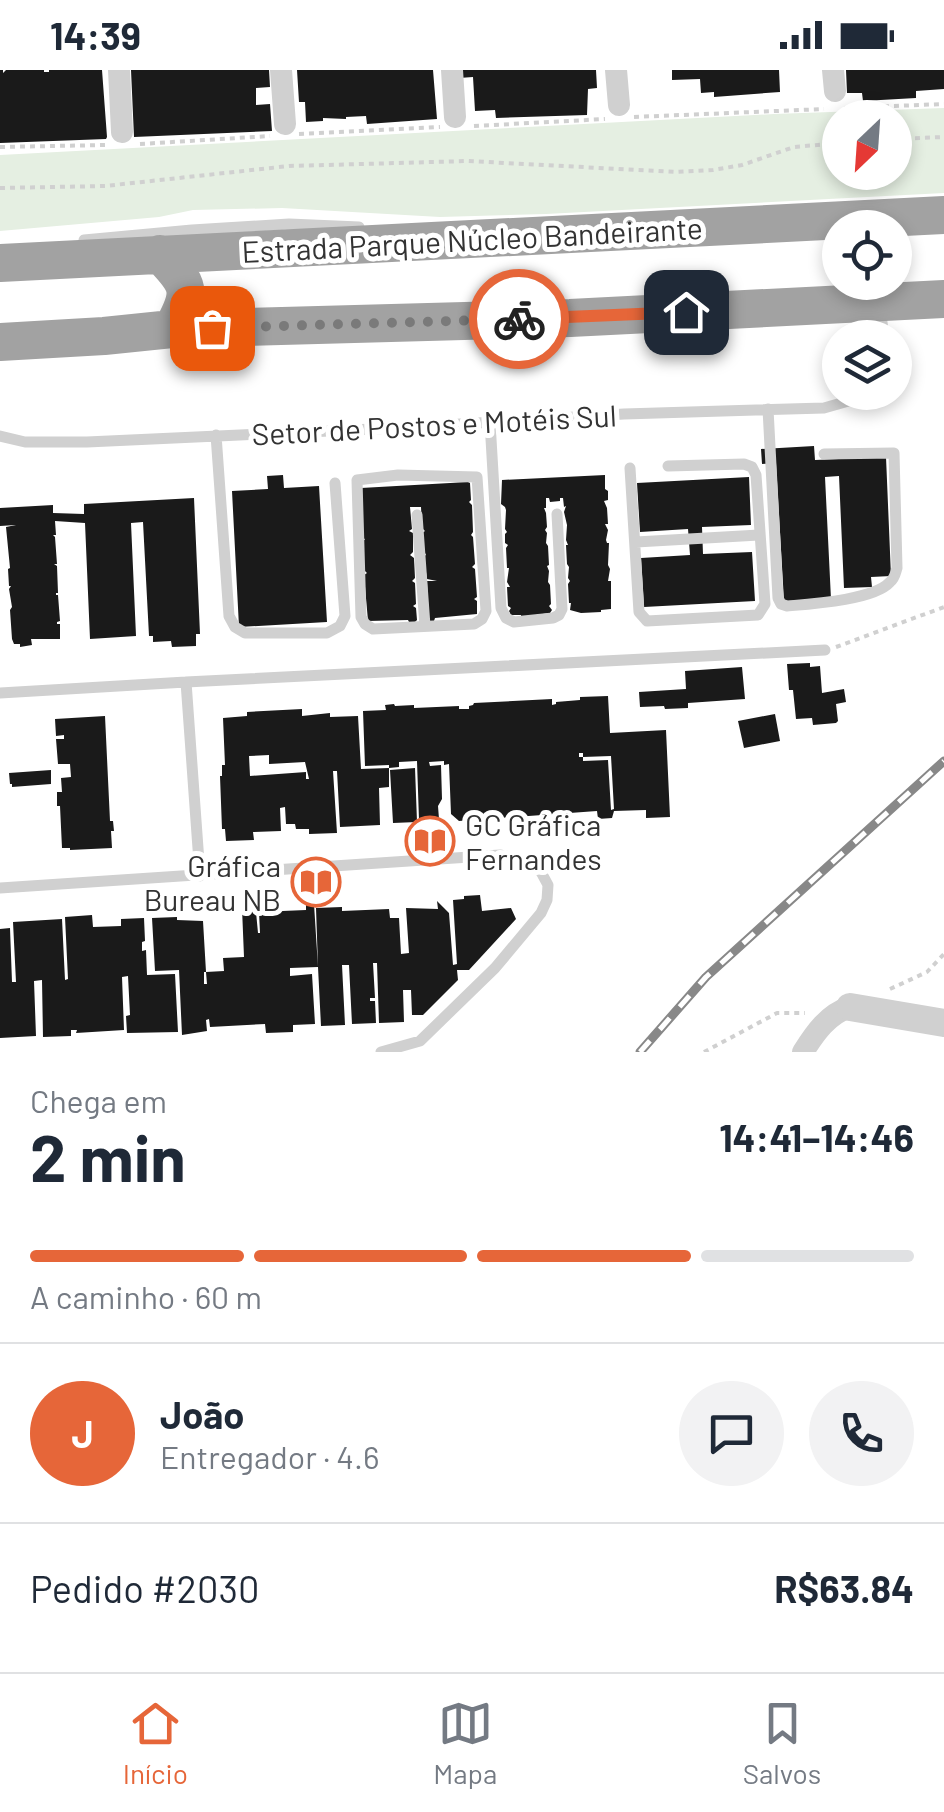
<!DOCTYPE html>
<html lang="pt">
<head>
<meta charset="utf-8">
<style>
	body { margin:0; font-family:Barlow,sans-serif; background:#f2f2f3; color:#1f2937; height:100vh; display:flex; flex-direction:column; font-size:38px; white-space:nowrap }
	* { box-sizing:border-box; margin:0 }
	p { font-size:32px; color:#747a83 }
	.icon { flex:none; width:55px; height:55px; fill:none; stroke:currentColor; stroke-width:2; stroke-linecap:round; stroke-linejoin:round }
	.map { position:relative; height:982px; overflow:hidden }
	.details { display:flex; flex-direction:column; background:#fff; flex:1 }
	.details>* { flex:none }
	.needle { width:65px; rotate:205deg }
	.buttons { position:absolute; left:822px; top:30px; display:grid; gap:20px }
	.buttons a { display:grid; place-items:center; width:90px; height:90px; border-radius:50%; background:#fff; box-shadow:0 5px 15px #0003; font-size:50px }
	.pin { position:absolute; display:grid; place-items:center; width:85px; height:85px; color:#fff; margin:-42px; border-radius:20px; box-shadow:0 5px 15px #0006 }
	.courier { position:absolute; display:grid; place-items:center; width:100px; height:100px; margin:-50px; border:8px solid #e66639; border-radius:50%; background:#fff; color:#222; box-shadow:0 2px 12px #0007 }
	.headline em { font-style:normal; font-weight:700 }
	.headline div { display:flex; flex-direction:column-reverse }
	.headline { display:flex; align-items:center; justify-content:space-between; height:170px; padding:0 30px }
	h1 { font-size:65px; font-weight:700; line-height:75px }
	.bar { display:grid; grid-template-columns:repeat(4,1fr); gap:15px 10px; align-content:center; height:120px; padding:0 30px }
	.bar i { height:12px; border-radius:8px; background:#e0e1e3 }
	.bar .selected { background:#e66639 }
	.bar p { grid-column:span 4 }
	.line { display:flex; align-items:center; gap:25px; padding:0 30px; border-top:2px solid #e0e1e3 }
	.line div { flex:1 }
	.round { display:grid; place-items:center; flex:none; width:105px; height:105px; border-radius:52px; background:#f2f2f3 }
	.status { display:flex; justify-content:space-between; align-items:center; height:70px; padding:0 50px; background:#fff; direction:ltr }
	.status svg { height:28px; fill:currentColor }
	.tab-bar { display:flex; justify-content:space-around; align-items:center; height:140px; border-top:2px solid #e0e1e3; background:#fff; font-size:28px; color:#747a83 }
	.tab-bar a { display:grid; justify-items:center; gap:5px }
	.tab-bar .selected { color:#e66639 }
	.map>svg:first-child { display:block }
	.green { fill:#e5efe2; fill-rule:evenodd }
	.building { fill:#1a1a1a; fill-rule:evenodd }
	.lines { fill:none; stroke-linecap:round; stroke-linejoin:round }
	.path { stroke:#d0d0d0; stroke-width:4; stroke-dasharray:5 5; stroke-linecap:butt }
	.service { stroke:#d0d0d0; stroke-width:11 }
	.minor { stroke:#d0d0d0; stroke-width:22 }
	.tertiary { stroke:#d0d0d0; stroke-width:28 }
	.trunk { stroke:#a2a2a2; stroke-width:38 }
	.rail-casing { stroke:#888; stroke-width:9 }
	.rail { stroke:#fff; stroke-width:5; stroke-dasharray:15; stroke-linecap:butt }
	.done { stroke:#7a7a7a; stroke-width:10; stroke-dasharray:0 18 }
	.route { stroke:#e66639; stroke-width:12 }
	.labels { text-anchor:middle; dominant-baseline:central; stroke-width:10; stroke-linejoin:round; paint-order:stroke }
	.street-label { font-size:30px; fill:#333; stroke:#fff }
	.poi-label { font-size:30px; fill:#333; stroke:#fff; text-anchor:start }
</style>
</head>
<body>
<div class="status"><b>14:39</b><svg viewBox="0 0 49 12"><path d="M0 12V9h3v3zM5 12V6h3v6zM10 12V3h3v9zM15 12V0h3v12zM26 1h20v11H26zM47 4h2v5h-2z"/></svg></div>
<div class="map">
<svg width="944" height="982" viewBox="0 0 944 982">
	<rect width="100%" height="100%" fill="#fff"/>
	<path class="green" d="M944 38V123L546 144 440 147 282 138 193 140 159 147 0 161V85L774 44ZM840 48H895V102H840Z"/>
	<path class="building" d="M0 0H3V3L6 0H44V2H49V0H102L107 67 106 69 0 73Z
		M131 0H269L270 17 256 18V35L270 34 272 61 134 67Z
		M297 0H433L437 49 367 54 366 46 346 47V49L323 48V51L306 52 305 32H299Z
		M458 0H596L597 18 588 19 587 45 496 48 495 40 475 41 473 7 459 8Z
		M672 0H779L780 22 714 27V22L701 23 700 9 672 10Z
		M846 0H944V19L916 21V28L863 31 862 23H847Z
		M814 376 815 390 886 387 891 506 871 507 872 517 844 518 839 406 825 407 831 529 784 531 776 393 762 394 761 379Z
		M283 405 284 418 319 416 327 552 239 557 232 421 268 419 267 406Z
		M605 405V419L608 421V430L604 431 607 438 608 454H605L608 460 606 470 607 473H609L608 495 610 499 608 511H611V539L601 540V542L581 543 570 540 571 533H569L568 514 570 511 568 508 569 497 567 494 566 475H568L566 470 567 455 564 442 566 436 564 437 563 428H560V431L550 432 549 428H546V438H544L546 443 547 457 545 460 547 463 546 473 548 476 549 495 547 496 549 501 548 512 550 515 551 534 549 536 552 540 550 543 521 547V545H511L509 541 511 538 508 536 507 517H510L507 512 509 498H507L506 478 508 475 505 473V464L507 462 505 459 506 440 505 437 501 434 502 410Z
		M749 407 751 455 702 457 703 484 752 482 755 531 644 537 641 488 690 485 688 459 640 462 637 413Z
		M468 412 470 413 471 430 469 432 472 435 473 462 471 465 473 467 475 494 472 497 475 499 477 527 474 529 477 531V544L435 548 434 551H429L427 511H437L427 509 424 488 426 484 424 483 422 463 425 461 422 458 421 437H410L412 459 409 461 413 463V482L410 485 414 488 415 508 412 511 415 513 416 534 413 536 416 538 417 550 415 552H409L408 550 368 551 364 505 367 503 364 500 362 473 365 469 362 468 361 418Z
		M194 428 200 564H196V576L172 577 171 571 153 572V566H149L143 452 131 453 136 566 90 569 85 453 55 451 56 465H53L55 467 57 494H54L57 496 58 523H56V525H58L60 551 57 552V554H60V569H31L32 575 20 577V574H14L12 569 10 540 12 537 9 519 11 516H9L8 499 10 498 6 457 16 455 0 456V438L53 435V443L84 444V434Z
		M810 593V597L820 596 822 623 844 619 846 632 836 634 838 651 836 653 813 655 812 648 796 649 793 620H789L787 594Z
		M742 597 745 629 688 633V638L665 639 664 636 640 637 639 622 686 619 685 601Z
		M608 626 610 663 666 660 670 747 646 748V740L614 741 612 748 598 749 597 741 459 751 451 744 449 694 444 695V691L429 692 430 696 441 695 442 729 438 736 439 749 419 750 417 691 399 692V697L389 698V717L379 718 380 755 340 757 337 701H333L337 763 309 764V759H296L295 754H286L285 737 280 738 281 761 253 762 254 770 226 771 225 759H222L220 706H222V695H225L223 648 247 646V642L302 639V646L330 643V647L358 646 361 699 389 698V695L365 696 363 641 386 640 385 635 394 634 395 636 414 635V638L459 636V639H469V636L473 635 474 633 552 629V635L556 634V632L580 630V627ZM579 683H583V687L611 686 614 739 611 740 608 690 583 691V687H579ZM269 685V694L305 692 309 709H306V702L250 706 249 686Z
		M775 644 780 671 744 678 738 651Z
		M105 646 110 751H113L114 761H111L112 778 70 780V778H62L60 736H57V722H62L61 708 71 707 70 694H58L56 669H64V665L56 666 55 649Z
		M415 698 417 752 393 753 390 700Z
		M51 700V714L12 717V714H10L9 703Z
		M480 825 482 841 511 838 516 849 469 900H457L458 910 423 945H412L411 920H403L404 952 379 953 377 893H373L375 928H370V931H375L376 953 352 954 349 895H342L345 955 321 956 318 897 290 898V906L312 904 315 954 293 955V962L266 963 265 954 210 957 209 949 206 950 207 961 182 965 179 900 155 901 152 848 177 847V850L203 851 206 902H204V914H207L206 902 224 901 223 888 244 887 242 838 259 837V842H256L258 863H260L259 842 306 840V834H314L318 897 316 838 342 837V841L389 839 390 848H399L401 884 409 883 406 838 438 839 437 831 449 843 453 895 457 894 453 830 464 829V826Z
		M92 845 93 857 121 856V849L144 848 145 871 142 872V881L146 880 147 905 175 904 178 962 127 963 126 946 130 945 128 906 122 907 124 960 76 963 77 960H71V966L43 967 42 910 34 911 36 966 0 968V859L10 858 12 912H16L13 852 62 849 65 910 68 909 65 847Z"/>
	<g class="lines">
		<path class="path" d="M844 38 944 34
			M634 47 824 39
			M474 56 605 49
			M299 64 440 57
			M895 69 944 67
			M140 74 270 66
			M0 77 105 75
			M0 118 105 116 289 96 398 93 468 91 676 102 713 100 742 95 794 77 840 73
			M836 577 944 537
			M890 919 927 902 944 884
			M704 982 777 943H805"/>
		<path class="service" d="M84 170 192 160 289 154 359 157
			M880 237 884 268
			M768 339 778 528 781 534 787 536C811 534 874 530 890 512 895 508 895 504 897 498L894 383 824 384
			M490 352 501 538 506 548 514 552 553 548 559 545 562 539 557 444
			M216 365 229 546 235 557 245 563H327L340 556 345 546 335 413
			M0 366 25 372H87L394 358 624 344 824 338 859 328 866 322
			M630 398 639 542 647 551 758 545 765 534 756 405 752 397 744 394 668 396
			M398 405 477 407 486 541 482 549 474 554 373 559 365 554 361 547 357 410Z
			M417 445 425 556
			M636 472 759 465
			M186 612 200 806
			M0 623 186 612 825 580
			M0 818 500 785 528 790 541 802 548 815 547 830 541 843 495 898 420 971 381 982"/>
		<path class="minor" d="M119 0 122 62
			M281 0 285 54
			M452 0 455 47
			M616 0 619 35
			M833 0 835 21
			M803 982C815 963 828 944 850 937"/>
		<path class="tertiary" d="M850 937 944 953"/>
		<path class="trunk" d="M160 184C190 215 193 221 172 259
			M0 193 944 145
			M0 272 104 266 172 259 570 248 944 229"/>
		<g class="rail-casing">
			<path id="rail" d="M640 982 706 907 944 691"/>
		</g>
		<use href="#rail" class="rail"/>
	</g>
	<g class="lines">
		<path class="done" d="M212 258 519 249"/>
		<path class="route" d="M519 249 686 242"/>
	</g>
	<defs>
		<g id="library-ring" transform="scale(2.5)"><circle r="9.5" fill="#fff" stroke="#e66639" stroke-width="1.5"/><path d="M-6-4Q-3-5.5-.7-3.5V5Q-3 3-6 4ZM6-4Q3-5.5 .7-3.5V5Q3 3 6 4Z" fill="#e66639"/></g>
	</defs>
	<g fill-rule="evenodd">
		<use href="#library-ring" x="430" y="771"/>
		<use href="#library-ring" x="316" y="812"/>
	</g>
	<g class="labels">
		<g class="street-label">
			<text transform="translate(472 169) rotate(-3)">Estrada Parque Núcleo Bandeirante</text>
			<text transform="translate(434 354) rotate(-3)">Setor de Postos e Motéis Sul</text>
		</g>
		<g class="poi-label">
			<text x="465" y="754">GC Gráfica<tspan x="465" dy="34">Fernandes</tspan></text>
			<text x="281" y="795" text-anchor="end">Gráfica<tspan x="281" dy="34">Bureau NB</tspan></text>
		</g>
	</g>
</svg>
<div class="buttons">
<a><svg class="needle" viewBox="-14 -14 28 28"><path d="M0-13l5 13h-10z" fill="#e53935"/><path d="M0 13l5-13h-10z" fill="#747a83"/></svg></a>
<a><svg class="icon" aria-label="locate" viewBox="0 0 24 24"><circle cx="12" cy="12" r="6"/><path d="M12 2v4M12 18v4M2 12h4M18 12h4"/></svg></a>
<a><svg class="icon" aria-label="layers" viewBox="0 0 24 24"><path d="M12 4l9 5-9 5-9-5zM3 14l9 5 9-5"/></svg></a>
</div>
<div class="pin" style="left:212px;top:258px;background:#ea580c"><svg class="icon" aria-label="bag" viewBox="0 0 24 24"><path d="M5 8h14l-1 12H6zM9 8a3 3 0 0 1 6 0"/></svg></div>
<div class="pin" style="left:686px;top:242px;background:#1f2937"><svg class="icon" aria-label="home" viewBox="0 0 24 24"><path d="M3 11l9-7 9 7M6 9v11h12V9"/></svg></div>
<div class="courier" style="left:519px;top:249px"><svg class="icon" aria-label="bike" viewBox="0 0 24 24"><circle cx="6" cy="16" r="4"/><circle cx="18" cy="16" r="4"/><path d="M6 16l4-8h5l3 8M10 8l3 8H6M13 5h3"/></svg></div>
</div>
<section class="details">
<div class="headline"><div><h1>2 min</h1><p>Chega em</p></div><em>14:41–14:46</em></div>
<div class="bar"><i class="selected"></i><i class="selected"></i><i class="selected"></i><i></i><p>A caminho · 60 m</p></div>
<div class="line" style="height:180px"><b class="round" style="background:#e66639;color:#fff">J</b><div><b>João</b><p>Entregador · 4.6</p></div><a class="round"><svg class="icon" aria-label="chat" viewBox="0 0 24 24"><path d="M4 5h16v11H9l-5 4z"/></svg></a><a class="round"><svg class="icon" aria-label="phone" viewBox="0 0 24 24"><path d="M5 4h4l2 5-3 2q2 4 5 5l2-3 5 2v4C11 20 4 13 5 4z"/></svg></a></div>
<div class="line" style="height:130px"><div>Pedido #2030</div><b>R$63.84</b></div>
</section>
<nav class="tab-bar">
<a class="selected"><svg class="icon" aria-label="home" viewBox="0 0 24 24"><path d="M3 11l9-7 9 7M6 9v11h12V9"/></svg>Início</a>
<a><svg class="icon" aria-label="map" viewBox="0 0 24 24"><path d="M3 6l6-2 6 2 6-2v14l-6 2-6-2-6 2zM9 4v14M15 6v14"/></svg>Mapa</a>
<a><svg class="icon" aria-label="saved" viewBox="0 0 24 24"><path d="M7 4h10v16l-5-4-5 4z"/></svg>Salvos</a>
</nav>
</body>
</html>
